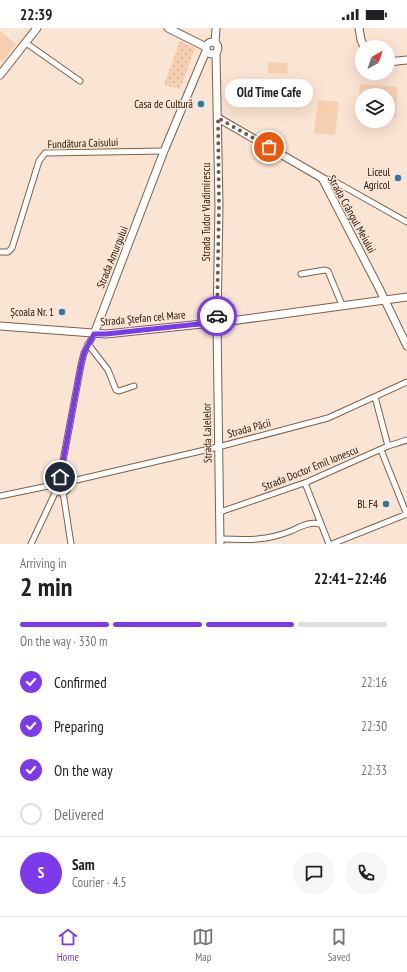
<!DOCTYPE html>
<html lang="en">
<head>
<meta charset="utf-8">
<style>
	body { margin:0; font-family:"PT Sans Narrow",sans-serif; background:#f6f6f6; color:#202124; height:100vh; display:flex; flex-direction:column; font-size:15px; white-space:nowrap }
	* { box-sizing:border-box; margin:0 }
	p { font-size:13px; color:#757577 }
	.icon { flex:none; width:22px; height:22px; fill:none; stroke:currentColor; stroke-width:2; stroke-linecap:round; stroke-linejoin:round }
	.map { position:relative; height:516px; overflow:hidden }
	.sheet { display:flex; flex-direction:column; background:#fff; flex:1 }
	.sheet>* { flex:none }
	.needle { width:26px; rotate:40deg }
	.fabs { position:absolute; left:355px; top:12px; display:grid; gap:8px }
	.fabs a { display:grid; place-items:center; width:40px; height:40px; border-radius:50%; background:#fff; box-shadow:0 4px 16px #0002; font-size:20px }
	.pin { position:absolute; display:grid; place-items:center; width:34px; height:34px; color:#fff; margin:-17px; border:2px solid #fff; border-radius:50%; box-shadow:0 1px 4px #0007 }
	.courier { position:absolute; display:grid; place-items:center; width:40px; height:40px; margin:-20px; border:3px solid #7c3aed; border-radius:50%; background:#fff; color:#222; box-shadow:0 1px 5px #0007 }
	.bubble { position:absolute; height:28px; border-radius:14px; background:#fff; box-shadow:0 4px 16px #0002; font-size:13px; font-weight:600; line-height:28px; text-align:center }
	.headline em { font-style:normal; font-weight:600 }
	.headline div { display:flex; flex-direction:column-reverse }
	.headline { display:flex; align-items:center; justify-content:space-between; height:68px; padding:0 20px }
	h1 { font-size:26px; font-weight:600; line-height:30px }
	.bar { display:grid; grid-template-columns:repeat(4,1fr); gap:6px 4px; align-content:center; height:48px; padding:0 20px }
	.bar i { height:5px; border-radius:3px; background:#e0e0e0 }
	.bar .active { background:#7c3aed }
	.bar p { grid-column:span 4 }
	.line { display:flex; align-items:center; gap:10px; padding:0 20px; border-top:1px solid #e0e0e0 }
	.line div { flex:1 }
	.round { display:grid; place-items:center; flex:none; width:42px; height:42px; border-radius:21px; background:#f6f6f6 }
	ol { padding:0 20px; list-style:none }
	li { display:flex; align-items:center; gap:12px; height:44px }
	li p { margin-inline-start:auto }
	li .icon { padding:4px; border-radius:50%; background:#7c3aed; color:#fff; stroke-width:4 }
	li:last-child { color:#757577 }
	li i { width:22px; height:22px; border:2px solid #e0e0e0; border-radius:50% }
	.status { display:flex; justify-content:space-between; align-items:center; height:28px; padding:0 20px; background:#fff; direction:ltr }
	.status svg { height:11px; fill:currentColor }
	.menu { display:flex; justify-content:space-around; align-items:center; height:56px; border-top:1px solid #e0e0e0; background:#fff; font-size:11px; color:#757577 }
	.menu a { display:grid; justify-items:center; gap:2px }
	.menu .active { color:#7c3aed }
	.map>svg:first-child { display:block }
	.green { fill:#f6cfb0 }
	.park { fill:url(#park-dots) }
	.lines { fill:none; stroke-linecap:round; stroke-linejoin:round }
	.street-casing { stroke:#7f6047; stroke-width:7 }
	.secondary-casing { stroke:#7f6047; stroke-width:9 }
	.street { stroke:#fff; stroke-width:5 }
	.secondary { stroke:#fff; stroke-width:7 }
	.done { stroke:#6d5d50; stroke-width:4; stroke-dasharray:0 7.2 }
	.route { stroke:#7c3aed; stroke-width:5 }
	.poi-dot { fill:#2a79ab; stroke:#fae4d3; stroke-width:1.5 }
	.labels { text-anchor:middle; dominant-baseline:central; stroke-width:3; stroke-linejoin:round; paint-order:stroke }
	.poi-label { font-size:11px; fill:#21140a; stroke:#fae4d3; text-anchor:end }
	.street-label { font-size:11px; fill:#21140a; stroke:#fae4d3 }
</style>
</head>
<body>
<div class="status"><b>22:39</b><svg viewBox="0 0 49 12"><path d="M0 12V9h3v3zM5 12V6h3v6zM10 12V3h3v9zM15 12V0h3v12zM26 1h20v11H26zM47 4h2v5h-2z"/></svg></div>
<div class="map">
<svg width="407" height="516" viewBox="0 0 407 516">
	<defs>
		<pattern id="park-dots" width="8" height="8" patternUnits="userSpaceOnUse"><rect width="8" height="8" fill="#f6cfb0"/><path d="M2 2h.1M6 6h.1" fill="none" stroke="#d3b196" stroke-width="1.8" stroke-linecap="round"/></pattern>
	</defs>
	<rect width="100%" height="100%" fill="#fae4d3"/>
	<path class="green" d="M0 3 16 16 2 34 0 32Z
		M268 34 288 35 287 46 268 45Z
		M360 56 398 59 396 90H388V67H362V87H357Z
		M318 72 339 74 335 107 314 105Z"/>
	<path class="park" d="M180 13 195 20 180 61 164 57Z"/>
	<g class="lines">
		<g class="street-casing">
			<path id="street" d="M26 15 80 53
				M322 150 334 153 407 194
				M0 224H8L12 220 39 133 45 125 164 123
				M301 246 325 242 328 243 342 277
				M88 316 108 342 116 362 119 363 134 358
				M375 369 388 418
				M381 422 407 487
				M60 449 81 337 84 325 94 306
				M53 457a8 8 0 1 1 16 0a8 8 0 1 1-16 0Z
				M68 454 218 419 328 390 407 354
				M305 455 329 516
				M63 464 71 516
				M0 468 53 457
				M220 484 307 454 388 418 407 412
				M220 511C247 512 266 513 291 503 300 499 310 493 320 496
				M31 516 56 463
				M332 516 407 486"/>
		</g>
		<g class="secondary-casing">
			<path id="secondary" d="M168 0 206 19
				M359 0 361 12 364 19
				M206 20a6 6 0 1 1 12 0a6 6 0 1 1-12 0Z
				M215 15 216 0
				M216 25 219 178 217 294 220 516
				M388 34 407 32
				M0 47 37 0
				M218 90 322 150 379 260 407 318
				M0 298 106 306 231 293 407 269
				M94 306 164 123 206 23"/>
		</g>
		<use href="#street" class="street"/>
		<use href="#secondary" class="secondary"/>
	</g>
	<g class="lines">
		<path class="done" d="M217 288 219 178 218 90 269 119"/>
		<path class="route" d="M60 449 81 337 84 325 94 306H106L217 294V288"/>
	</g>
	<g class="poi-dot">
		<circle cx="201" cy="76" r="4"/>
		<circle cx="398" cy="150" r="4"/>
		<circle cx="62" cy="284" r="4"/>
		<circle cx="386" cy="476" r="4"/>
	</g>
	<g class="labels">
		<g class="poi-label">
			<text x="193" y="76">Casa de Cultură</text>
			<text x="390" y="144">Liceul<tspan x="390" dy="13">Agricol</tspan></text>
			<text x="54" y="284">Școala Nr. 1</text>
			<text x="378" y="476">Bl. F4</text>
		</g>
		<g class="street-label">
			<text transform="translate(83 115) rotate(-2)">Fundătura Caisului</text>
			<text transform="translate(206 184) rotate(-90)">Strada Tudor Vladimirescu</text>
			<text transform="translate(352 186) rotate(61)">Strada Crângul Meiului</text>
			<text transform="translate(112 229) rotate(-68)">Strada Amurgului</text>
			<text transform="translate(143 290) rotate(-5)">Strada Ștefan cel Mare</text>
			<text transform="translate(249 400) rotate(-15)">Strada Păcii</text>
			<text transform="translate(207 405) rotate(-91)">Strada Lalelelor</text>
			<text transform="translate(310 440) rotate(-22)">Strada Doctor Emil Ionescu</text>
		</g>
	</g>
</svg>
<div class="fabs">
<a><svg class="needle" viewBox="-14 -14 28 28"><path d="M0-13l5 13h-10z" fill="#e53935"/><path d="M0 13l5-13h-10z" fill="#757577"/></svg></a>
<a><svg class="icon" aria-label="layers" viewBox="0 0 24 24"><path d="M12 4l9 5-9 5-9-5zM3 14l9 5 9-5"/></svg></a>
</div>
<div class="pin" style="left:269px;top:119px;background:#ea580c"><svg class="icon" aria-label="bag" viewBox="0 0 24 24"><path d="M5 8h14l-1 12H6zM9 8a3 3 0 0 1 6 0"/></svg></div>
<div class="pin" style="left:60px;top:449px;background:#1f2937"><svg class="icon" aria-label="home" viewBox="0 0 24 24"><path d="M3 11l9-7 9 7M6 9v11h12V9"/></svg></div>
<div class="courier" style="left:217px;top:288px"><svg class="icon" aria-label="car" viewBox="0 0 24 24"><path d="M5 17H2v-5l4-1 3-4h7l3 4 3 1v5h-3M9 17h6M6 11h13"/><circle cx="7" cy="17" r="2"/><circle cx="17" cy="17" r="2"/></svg></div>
<div class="bubble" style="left:225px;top:51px;width:88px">Old Time Cafe</div>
</div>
<section class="sheet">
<div class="headline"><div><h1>2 min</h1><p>Arriving in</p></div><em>22:41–22:46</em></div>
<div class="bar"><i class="active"></i><i class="active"></i><i class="active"></i><i></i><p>On the way · 330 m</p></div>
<ol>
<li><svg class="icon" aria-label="check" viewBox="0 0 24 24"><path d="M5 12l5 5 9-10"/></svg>Confirmed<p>22:16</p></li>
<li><svg class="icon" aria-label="check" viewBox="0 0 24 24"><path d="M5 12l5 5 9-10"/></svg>Preparing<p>22:30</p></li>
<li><svg class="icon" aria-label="check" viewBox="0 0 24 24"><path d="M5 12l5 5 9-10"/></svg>On the way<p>22:33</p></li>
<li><i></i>Delivered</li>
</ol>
<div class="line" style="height:72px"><b class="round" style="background:#7c3aed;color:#fff">S</b><div><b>Sam</b><p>Courier · 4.5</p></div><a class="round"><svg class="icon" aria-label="chat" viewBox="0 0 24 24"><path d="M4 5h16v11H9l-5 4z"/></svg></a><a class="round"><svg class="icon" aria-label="phone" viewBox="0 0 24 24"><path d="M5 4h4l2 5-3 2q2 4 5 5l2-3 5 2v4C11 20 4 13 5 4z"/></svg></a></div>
</section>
<nav class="menu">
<a class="active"><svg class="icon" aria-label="home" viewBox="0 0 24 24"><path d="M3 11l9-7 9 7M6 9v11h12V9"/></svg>Home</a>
<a><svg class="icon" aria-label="map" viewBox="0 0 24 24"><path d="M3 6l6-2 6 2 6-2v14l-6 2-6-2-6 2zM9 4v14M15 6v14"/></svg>Map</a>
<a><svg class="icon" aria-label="saved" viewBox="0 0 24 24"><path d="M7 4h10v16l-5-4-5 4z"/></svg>Saved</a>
</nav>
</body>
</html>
